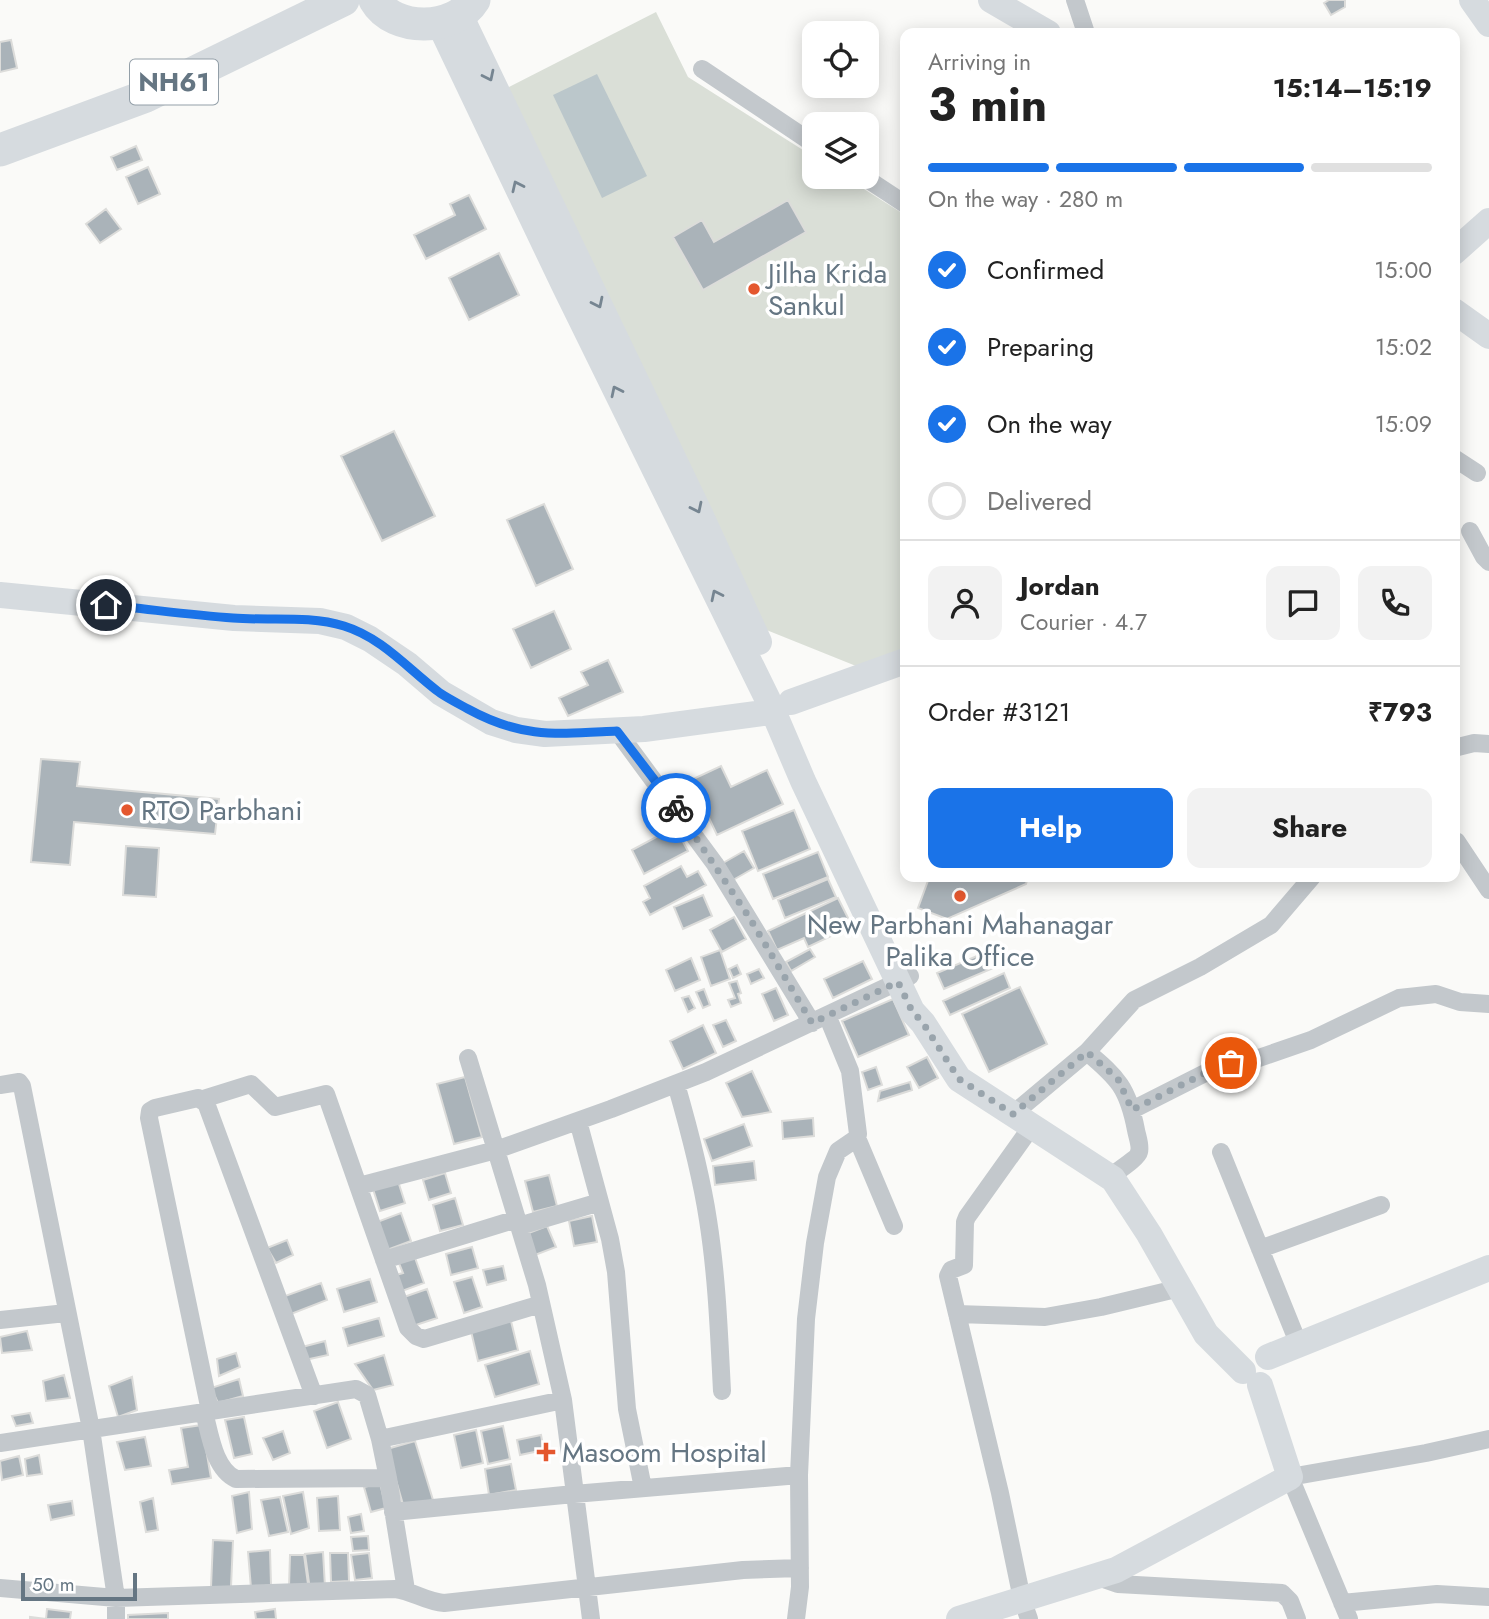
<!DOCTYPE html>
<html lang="en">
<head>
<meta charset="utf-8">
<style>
	body { margin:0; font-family:Jost,sans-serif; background:#f2f2f2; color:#222; height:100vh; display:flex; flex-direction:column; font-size:26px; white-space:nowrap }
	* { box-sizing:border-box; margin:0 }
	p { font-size:23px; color:#767676 }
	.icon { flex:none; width:38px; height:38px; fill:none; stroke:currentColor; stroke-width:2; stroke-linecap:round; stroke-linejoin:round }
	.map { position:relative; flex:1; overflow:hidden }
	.sheet { position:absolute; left:900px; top:28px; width:560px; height:854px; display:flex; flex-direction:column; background:#fff; border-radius:14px; box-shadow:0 4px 18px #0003 }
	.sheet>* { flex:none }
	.buttons { position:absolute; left:802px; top:21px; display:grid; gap:14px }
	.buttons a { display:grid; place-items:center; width:77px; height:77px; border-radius:14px; background:#fff; box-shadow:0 4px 18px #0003; font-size:35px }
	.scale { position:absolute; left:21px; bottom:18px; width:116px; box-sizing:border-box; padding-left:7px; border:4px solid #657683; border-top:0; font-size:19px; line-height:24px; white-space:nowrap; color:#657683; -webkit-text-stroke:5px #fff; paint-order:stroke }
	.pin { position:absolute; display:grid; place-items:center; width:60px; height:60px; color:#fff; margin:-30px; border:4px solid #fff; border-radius:50%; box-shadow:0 2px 7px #0007 }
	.courier { position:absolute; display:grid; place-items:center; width:70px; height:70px; margin:-35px; border:5px solid #1a73e8; border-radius:50%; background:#fff; color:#222; box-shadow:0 2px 9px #0007 }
	.overview em { font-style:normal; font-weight:700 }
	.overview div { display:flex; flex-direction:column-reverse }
	.overview { display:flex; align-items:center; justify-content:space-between; height:119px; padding:0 28px }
	h1 { font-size:46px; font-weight:700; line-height:52px }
	.bar { display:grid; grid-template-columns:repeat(4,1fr); gap:10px 7px; align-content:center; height:84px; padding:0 28px }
	.bar i { height:9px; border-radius:5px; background:#e0e0e0 }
	.bar .on { background:#1a73e8 }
	.bar p { grid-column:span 4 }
	.line { display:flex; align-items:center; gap:18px; padding:0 28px; border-top:2px solid #e0e0e0 }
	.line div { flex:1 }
	.round { display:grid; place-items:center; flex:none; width:74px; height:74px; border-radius:14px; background:#f2f2f2 }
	ol { padding:0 28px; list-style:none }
	li { display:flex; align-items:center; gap:21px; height:77px }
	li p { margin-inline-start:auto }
	li .icon { padding:7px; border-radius:50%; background:#1a73e8; color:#fff; stroke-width:4 }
	li:last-child { color:#767676 }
	li i { width:38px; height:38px; border:4px solid #e0e0e0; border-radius:50% }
	.action { display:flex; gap:14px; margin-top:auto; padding:14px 28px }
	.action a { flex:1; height:80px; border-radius:14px; background:#1a73e8; color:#fff; font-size:28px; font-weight:700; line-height:80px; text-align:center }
	.action a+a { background:#f2f2f2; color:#222 }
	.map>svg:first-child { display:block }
	.green { fill:#dadfd7 }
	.water { fill:#bbc7cb }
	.building { fill:#aab3b9; stroke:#dcdcda; stroke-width:2 }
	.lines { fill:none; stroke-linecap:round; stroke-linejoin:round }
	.street { stroke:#c3c8cc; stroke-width:18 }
	.secondary { stroke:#d6dbdf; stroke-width:26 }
	.highway { stroke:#d6dbdf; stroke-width:33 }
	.oneway { stroke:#768591 }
	.done { stroke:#99a4ac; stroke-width:7; stroke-dasharray:0 12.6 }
	.route { stroke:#1a73e8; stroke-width:9 }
	.poi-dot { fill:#e4572e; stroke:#fff; stroke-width:2.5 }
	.labels { text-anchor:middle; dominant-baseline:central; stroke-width:7; stroke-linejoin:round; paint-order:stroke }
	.shield { fill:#fff; stroke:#939fa8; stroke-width:2 }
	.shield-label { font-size:26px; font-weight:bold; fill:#657683 }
	.poi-label { font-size:28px; fill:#657683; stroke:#fff; text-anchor:start }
</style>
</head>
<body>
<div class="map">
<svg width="1489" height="1619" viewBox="0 0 1489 1619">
	<rect width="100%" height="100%" fill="#fafaf8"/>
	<path class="green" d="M656 12 688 77 814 157V177H845L905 215V648L861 668 764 629 507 88Z"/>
	<path class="water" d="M597 74 647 176 602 198 553 95Z"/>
	<path class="building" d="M1329 0H1345V7L1331 15 1324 3Z
		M11 40 17 68 0 72V42Z
		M136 146 142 160 117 170 111 157Z
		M148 167 160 194 138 204 126 177Z
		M469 195 486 229 426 259 414 235 455 215 450 204Z
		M788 200 806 232 703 290 673 237 702 220 714 242Z
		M106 209 121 229 100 243 86 224Z
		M499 253 519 295 469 320 449 278Z
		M394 431 435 516 382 541 341 456Z
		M544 504 573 569 536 586 507 520Z
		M554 611 571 649 531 668 513 629Z
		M608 660 623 692 568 716 559 698 588 685 581 672Z
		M41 759 80 762 77 786 219 799 215 834 74 822 70 865 31 862Z
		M721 766 731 787 767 770 783 804 717 835 691 780Z
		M794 810 810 849 758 871 742 831Z
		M675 827 688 851 644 874 632 850Z
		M126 846 159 848 156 897 123 895Z
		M744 851 754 868 733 880 723 863Z
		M818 852 828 877 773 899 763 874Z
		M681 866 687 877 698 871 706 885 650 915 643 902 650 898 644 886Z
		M932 877H1028L1026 884 947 919 918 908 929 878Z
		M828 879 836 897 785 918 778 900Z
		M703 895 712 916 683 929 674 907Z
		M838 898 852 926 808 947 804 938 777 950 768 931Z
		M734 917 746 939 722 952 710 930Z
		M998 947 1005 963 944 989 937 973Z
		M810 949 815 957 791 971 786 962Z
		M720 950 730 979 711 986 701 957Z
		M691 958 700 980 675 991 666 970Z
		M863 961 872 979 833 998 824 979Z
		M737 965 741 974 733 978 729 969Z
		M759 969 764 978 751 984 747 974Z
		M1004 973 1010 988 950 1015 943 1001Z
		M737 981 741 993 738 994 741 1003 731 1007 728 1000 735 998 729 983Z
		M1020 987 1047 1044 989 1072 962 1014Z
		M776 988 788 1015 774 1021 762 994Z
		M704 989 710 1005 703 1008 696 992Z
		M689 996 695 1008 688 1012 682 998Z
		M893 999 909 1035 858 1057 842 1021Z
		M726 1020 736 1041 723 1047 713 1025Z
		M703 1025 716 1053 683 1069 670 1041Z
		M927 1057 938 1078 919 1088 907 1067Z
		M876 1067 882 1085 868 1090 862 1072Z
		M752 1071 771 1112 742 1117 726 1083Z
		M465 1077 482 1137 454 1144 437 1084Z
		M910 1082 912 1090 878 1101 880 1091Z
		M813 1118 814 1136 783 1139 782 1121Z
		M744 1124 752 1146 712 1161 704 1139Z
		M754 1161 756 1180 715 1185 713 1166Z
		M445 1173 451 1193 429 1200 423 1180Z
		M549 1175 557 1206 533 1212 525 1181Z
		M398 1181 405 1203 380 1211 373 1189Z
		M455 1198 463 1225 440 1231 433 1205Z
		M401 1213 411 1241 387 1250 377 1222Z
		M592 1216 597 1242 574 1246 569 1221Z
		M547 1226 556 1247 535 1255 526 1234Z
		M287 1240 293 1255 276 1263 267 1248Z
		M472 1247 478 1268 451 1275 446 1254Z
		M414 1255 424 1283 402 1291 396 1275 403 1273 398 1261Z
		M503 1266 506 1280 487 1285 483 1270Z
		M472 1277 482 1307 464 1313 454 1282Z
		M370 1279 377 1302 344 1312 337 1289Z
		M321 1283 327 1300 291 1314 285 1296Z
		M427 1289 437 1318 413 1326 404 1297Z
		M379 1318 384 1336 348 1346 343 1328Z
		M511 1321 518 1350 478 1361 471 1331Z
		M27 1331 32 1350 2 1353 0 1337Z
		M325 1341 328 1355 305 1360 302 1347Z
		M530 1351 539 1384 495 1397 485 1365Z
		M236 1353 240 1367 219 1376 217 1359Z
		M384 1355 393 1385 373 1390 355 1364Z
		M64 1375 70 1398 46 1401 43 1381Z
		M132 1377 137 1410 118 1417 109 1386Z
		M239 1379 243 1396 218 1403 211 1388Z
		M338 1402 351 1439 327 1448 314 1411Z
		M30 1413 33 1423 16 1426 12 1416Z
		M244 1417 252 1454 234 1458 225 1420Z
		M202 1425 211 1478 172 1484 169 1470 188 1467 181 1428Z
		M503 1426 510 1459 488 1464 481 1431Z
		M476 1430 483 1463 461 1468 454 1435Z
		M283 1431 290 1453 273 1460 263 1438Z
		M541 1435 544 1450 520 1455 517 1440Z
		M145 1437 151 1466 125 1470 117 1442Z
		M415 1441 433 1500 404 1508 387 1449Z
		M39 1455 42 1474 27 1476 25 1459Z
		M19 1456 23 1475 2 1480 0 1461Z
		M511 1464 516 1490 489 1495 485 1469Z
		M380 1483 386 1508 371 1512 364 1487Z
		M249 1492 252 1529 237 1533 232 1496Z
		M303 1492 309 1528 291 1534 283 1496Z
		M338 1496 340 1530 319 1531 317 1498Z
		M280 1497 288 1532 269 1536 261 1500Z
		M153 1498 158 1530 146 1532 140 1502Z
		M72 1501 74 1515 51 1520 48 1505Z
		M361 1514 364 1531 351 1533 348 1517Z
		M368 1536 369 1550 353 1551 351 1537Z
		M213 1540 233 1541 231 1587H211Z
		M270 1550 271 1585 251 1588 248 1552Z
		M323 1552 325 1587 310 1590 305 1554Z
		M330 1553H348L349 1581 331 1582Z
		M369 1553 372 1578 355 1580 351 1555Z
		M290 1555H304L308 1584 289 1587Z
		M47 1609 71 1612 70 1619H30V1617L46 1619Z
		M275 1609 276 1619H256L255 1612Z
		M168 1613V1619H128V1615Z"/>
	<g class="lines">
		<path class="street" d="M1075 0 1086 33
			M702 69 814 144
			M864 177 905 204
			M1454 458 1477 473
			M1470 531 1484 557 1489 562
			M617 731 715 864 812 1023
			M1454 748 1474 743 1489 744
			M1454 843 1457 842 1489 890
			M1087 1052C1118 1078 1128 1088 1136 1130 1137 1136 1141 1146 1139 1152 1138 1158 1116 1172 1110 1177
			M468 1058 537 1285 563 1400 591 1619
			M676 1084C689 1129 701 1173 708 1220 717 1277 719 1334 722 1391
			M0 1085 19 1082 22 1086 91 1429 116 1598V1619
			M203 1099 251 1084 275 1107 326 1094 408 1328 416 1336 424 1339 541 1304
			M1132 1110 1221 1065 1253 1060 1311 1040 1399 998 1436 994 1460 1002 1489 1004
			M1013 1114 1087 1052 1134 1000 1200 967 1271 925 1312 877
			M578 1121 610 1239 616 1272 627 1409 643 1488
			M857 1138 894 1226
			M1221 1152 1299 1345
			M359 1186 496 1150 611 1109 706 1072 910 976
			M519 1226 600 1202
			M1260 1249 1381 1205
			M384 1260 517 1219
			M957 1314 1045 1317 1101 1307 1180 1288
			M0 1320 66 1313
			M210 1411 149 1118 150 1111 155 1108 198 1098 206 1103 314 1396
			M204 1412C210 1434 214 1469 236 1479L388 1478
			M380 1439 563 1400
			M0 1443 356 1389 367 1395 380 1439 388 1478 406 1590
			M393 1512 574 1494 799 1475
			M1095 1576 1118 1584 1282 1593 1290 1601 1297 1619
			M0 1588 116 1598 395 1589C413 1591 426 1602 444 1603L743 1570 800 1568
			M1342 1603 1437 1594 1489 1597
			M796 1619 800 1587 799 1475 806 1319 815 1243 827 1177 838 1151 857 1138 858 1134 850 1071 827 1015
			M1029 1619 1022 1599 1000 1493 948 1276 951 1270 964 1265 965 1222 967 1217 1032 1126
			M1349 1619 1290 1477 1426 1453 1489 1439"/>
		<path class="secondary" d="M991 0 1048 33
			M1472 0 1489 24
			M460 15 700 514 759 642
			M439 23 565 287 768 700
			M1454 252 1489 221
			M1454 311 1489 336
			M0 595 234 618 320 621 346 627 370 639 407 664 441 693 491 722 516 730 545 734 644 729 770 712
			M791 702 905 661
			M777 720 803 781 912 1011 923 1023 959 1079 1113 1179 1149 1234 1206 1334 1243 1371
			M1268 1357 1489 1268
			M959 1619 1116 1570 1290 1477 1260 1385"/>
		<path class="highway" d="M375 0C394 33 455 31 474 0
			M0 150 146 96 343 0"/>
	</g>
	<defs><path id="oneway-chevron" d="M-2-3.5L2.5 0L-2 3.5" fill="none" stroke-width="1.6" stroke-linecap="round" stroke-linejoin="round" transform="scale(1.75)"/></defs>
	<g class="oneway">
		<use href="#oneway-chevron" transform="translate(489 76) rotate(64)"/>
		<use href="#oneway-chevron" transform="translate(517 186) rotate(-115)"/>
		<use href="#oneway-chevron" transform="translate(598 303) rotate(64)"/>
		<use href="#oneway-chevron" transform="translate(616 391) rotate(-116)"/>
		<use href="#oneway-chevron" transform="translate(697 508) rotate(64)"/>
		<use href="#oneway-chevron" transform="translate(716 595) rotate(-116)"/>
	</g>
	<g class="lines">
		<path class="done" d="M676 808 749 917 812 1023 898 982 912 1011 923 1023 959 1079 1013 1114 1087 1052 1118 1079 1132 1110 1221 1065 1231 1063"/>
		<path class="route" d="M106 605C148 609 191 615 233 618 269 621 309 615 344 626 383 638 409 670 440 693 449 699 459 704 468 709 523 739 557 734 617 731L676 808"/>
	</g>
	<g class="poi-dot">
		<circle cx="754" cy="289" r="7"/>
		<circle cx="127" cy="810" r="7"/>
		<circle cx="960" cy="896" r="7"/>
		<path d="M542.5 1441.5h7v7h7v7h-7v7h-7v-7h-7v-7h7z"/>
	</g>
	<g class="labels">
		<rect class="shield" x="130" y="59.5" width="88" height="45" rx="5"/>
		<g class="shield-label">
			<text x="174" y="82">NH61</text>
		</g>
		<g class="poi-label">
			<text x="768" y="273">Jilha Krida<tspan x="768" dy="32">Sankul</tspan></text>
			<text x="141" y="810">RTO Parbhani</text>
			<text x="960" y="924" text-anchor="middle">New Parbhani Mahanagar<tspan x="960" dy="32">Palika Office</tspan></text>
			<text x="562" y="1452">Masoom Hospital</text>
		</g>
	</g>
</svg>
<div class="buttons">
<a><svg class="icon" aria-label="locate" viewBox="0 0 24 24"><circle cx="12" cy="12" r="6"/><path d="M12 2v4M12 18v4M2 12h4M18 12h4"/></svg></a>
<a><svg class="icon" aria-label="layers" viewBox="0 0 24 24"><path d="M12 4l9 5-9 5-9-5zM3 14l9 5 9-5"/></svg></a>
</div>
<div class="scale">50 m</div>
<div class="pin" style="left:1231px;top:1063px;background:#ea580c"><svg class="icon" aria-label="bag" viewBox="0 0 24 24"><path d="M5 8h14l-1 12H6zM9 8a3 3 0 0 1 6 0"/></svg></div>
<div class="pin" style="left:106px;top:605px;background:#1f2937"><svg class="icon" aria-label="home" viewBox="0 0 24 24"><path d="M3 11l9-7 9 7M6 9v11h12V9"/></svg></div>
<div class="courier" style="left:676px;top:808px"><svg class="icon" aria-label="bike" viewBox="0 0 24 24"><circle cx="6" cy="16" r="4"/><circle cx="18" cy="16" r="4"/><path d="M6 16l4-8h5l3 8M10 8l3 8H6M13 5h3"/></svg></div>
<section class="sheet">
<div class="overview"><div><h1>3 min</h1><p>Arriving in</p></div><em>15:14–15:19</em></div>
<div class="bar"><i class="on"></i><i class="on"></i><i class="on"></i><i></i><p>On the way · 280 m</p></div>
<ol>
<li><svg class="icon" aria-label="check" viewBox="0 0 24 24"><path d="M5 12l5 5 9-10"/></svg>Confirmed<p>15:00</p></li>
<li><svg class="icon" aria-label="check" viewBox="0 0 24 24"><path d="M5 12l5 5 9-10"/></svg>Preparing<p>15:02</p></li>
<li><svg class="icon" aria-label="check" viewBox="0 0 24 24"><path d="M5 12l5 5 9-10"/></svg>On the way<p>15:09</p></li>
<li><i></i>Delivered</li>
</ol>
<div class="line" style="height:126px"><a class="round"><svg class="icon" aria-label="person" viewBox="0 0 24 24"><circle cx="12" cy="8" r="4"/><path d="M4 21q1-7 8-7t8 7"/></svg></a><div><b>Jordan</b><p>Courier · 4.7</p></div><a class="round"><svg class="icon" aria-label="chat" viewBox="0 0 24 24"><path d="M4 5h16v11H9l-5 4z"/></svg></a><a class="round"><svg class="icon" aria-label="phone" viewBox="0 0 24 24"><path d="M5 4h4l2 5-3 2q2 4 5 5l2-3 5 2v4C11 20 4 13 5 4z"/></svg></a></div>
<div class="line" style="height:91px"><div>Order #3121</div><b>₹793</b></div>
<div class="action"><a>Help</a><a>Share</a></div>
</section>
</div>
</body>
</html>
